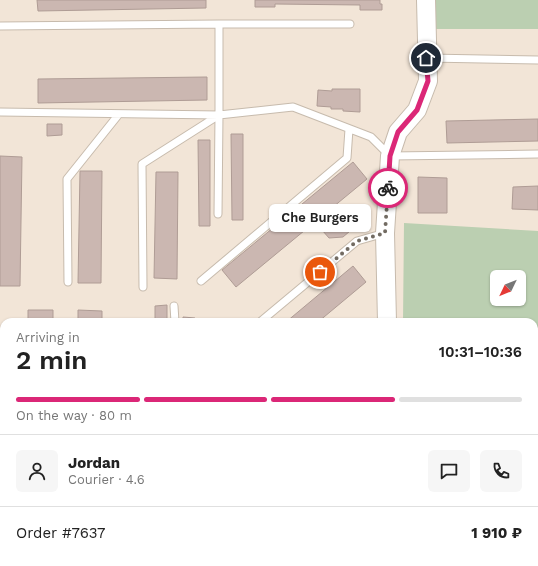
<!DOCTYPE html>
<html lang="en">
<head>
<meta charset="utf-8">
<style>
	body { margin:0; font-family:"Work Sans",sans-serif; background:#f6f6f6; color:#222; height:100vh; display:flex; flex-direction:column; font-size:15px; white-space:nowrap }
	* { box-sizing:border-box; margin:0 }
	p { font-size:13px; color:#767676 }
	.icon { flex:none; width:22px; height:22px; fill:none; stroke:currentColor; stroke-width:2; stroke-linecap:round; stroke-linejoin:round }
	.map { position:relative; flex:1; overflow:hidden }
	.sheet { position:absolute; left:0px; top:318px; width:538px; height:248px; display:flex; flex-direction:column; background:#fff; border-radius:12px 12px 0 0; box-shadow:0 1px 3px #0004 }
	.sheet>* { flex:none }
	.needle { width:26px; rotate:227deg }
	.fabs { position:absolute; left:490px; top:270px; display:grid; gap:8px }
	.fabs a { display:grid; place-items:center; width:36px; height:36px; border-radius:6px; background:#fff; box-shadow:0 1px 3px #0004; font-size:20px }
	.pin { position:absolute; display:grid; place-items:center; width:34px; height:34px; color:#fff; margin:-17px; border:2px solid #fff; border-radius:50%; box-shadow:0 1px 4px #0007 }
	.courier { position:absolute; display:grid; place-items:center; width:40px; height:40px; margin:-20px; border:3px solid #db2777; border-radius:50%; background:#fff; color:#222; box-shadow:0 1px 5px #0007 }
	.bubble { position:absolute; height:28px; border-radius:6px; background:#fff; box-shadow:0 1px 3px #0004; font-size:13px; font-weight:600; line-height:28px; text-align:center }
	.headline em { font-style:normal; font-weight:600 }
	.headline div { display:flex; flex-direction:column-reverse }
	.headline { display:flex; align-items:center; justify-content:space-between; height:68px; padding:0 16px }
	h1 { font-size:26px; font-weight:600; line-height:30px }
	.bar { display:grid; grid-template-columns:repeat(4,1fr); gap:6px 4px; align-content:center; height:48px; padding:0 16px }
	.bar i { height:5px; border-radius:3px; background:#e0e0e0 }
	.bar .active { background:#db2777 }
	.bar p { grid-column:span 4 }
	.line { display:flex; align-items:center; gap:10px; padding:0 16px; border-top:1px solid #e0e0e0 }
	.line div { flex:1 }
	.round { display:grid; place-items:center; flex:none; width:42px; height:42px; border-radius:6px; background:#f6f6f6 }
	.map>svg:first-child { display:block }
	.green { fill:#bbcfb1; fill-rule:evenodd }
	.building { fill:#cbb7b1; stroke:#af9c95 }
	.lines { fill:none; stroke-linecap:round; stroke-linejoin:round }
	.service-casing { stroke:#c7bbad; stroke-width:9 }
	.tertiary-casing { stroke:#c7bbad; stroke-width:20 }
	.service { stroke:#fff; stroke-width:7 }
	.tertiary { stroke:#fff; stroke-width:18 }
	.done { stroke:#726b62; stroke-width:4; stroke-dasharray:0 7.2 }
	.route { stroke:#db2777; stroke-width:5 }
</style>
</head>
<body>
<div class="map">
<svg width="538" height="566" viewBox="0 0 538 566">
	<rect width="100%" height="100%" fill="#f2e5d7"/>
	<path class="green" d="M435 0H538V29H435Z
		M404 223 538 231V566H403V562H534V322H403ZM497 277H519V299H497Z"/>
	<path class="building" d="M37 0H206V8L38 11Z
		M255 0H380V4H382V10H360V5L275 4V7H255Z
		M207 77V100L38 103V79Z
		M332 89H360V112L343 111V109H331V107L317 106 318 90 332 91Z
		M538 119V141L447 143 446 121Z
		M47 124H62V135L47 136Z
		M231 134H243V220H232Z
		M198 140H210V226H199Z
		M0 156 22 157 20 286H0Z
		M353 162 367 179 236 287 222 270Z
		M80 171H102L101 283H78Z
		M156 172H178L177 279 154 278Z
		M418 177 447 178V213H418Z
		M538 186V210L512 209 513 187Z
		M352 205 364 219 343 237 329 238 322 230Z
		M353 266 366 282 318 322H286Z
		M167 305V322H155V306Z
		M28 310H53V322H28Z
		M78 310 102 311V322H78Z
		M183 317 195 318V322H183Z
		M4 344V366H0V345Z
		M3 450H4V464H3Z
		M344 562H368L369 566H344Z"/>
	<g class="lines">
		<g class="service-casing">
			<path id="service" d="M219 24H350
				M0 26 219 24V115L142 164 143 287
				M428 58 538 60
				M0 112 219 115 293 107 371 137 390 156 538 154
				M218 214 219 115
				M201 281 347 158 349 129
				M68 282 67 179 119 114
				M174 306 175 322
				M260 322 357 241 385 233
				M221 562V566
				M0 564 129 562"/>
		</g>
		<g class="tertiary-casing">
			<path id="tertiary" d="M387 322 385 233 390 156 398 132 417 110 428 81 426 0
				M387 562V566"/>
		</g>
		<use href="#service" class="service"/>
		<use href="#tertiary" class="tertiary"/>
	</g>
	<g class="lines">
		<path class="done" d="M320 272 357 241 385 233 388 188"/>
		<path class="route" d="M388 188 390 156 398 132 417 110 428 81 426 58"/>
	</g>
</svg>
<div class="fabs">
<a><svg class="needle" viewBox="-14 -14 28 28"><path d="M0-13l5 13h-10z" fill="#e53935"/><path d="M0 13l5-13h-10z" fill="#767676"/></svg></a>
</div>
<div class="pin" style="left:320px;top:272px;background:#ea580c"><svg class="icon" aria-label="bag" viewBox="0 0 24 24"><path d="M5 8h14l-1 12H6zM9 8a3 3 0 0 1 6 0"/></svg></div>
<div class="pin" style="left:426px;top:58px;background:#1f2937"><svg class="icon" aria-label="home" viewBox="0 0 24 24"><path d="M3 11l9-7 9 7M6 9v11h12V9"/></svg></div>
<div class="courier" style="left:388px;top:188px"><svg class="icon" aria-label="bike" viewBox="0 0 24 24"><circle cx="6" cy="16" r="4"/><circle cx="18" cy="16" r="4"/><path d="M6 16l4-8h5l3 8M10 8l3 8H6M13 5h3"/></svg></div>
<div class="bubble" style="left:269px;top:204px;width:102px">Che Burgers</div>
<section class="sheet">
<div class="headline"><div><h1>2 min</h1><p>Arriving in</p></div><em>10:31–10:36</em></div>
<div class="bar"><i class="active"></i><i class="active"></i><i class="active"></i><i></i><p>On the way · 80 m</p></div>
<div class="line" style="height:72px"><a class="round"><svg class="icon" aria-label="person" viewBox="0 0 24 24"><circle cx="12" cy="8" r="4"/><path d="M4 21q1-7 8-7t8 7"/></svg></a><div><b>Jordan</b><p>Courier · 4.6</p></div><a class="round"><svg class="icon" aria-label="chat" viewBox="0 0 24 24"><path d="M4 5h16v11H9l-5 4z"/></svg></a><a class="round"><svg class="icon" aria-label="phone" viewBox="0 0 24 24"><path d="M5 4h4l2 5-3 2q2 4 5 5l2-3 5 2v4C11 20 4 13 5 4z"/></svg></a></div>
<div class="line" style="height:52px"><div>Order #7637</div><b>1 910 ₽</b></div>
</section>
</div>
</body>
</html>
